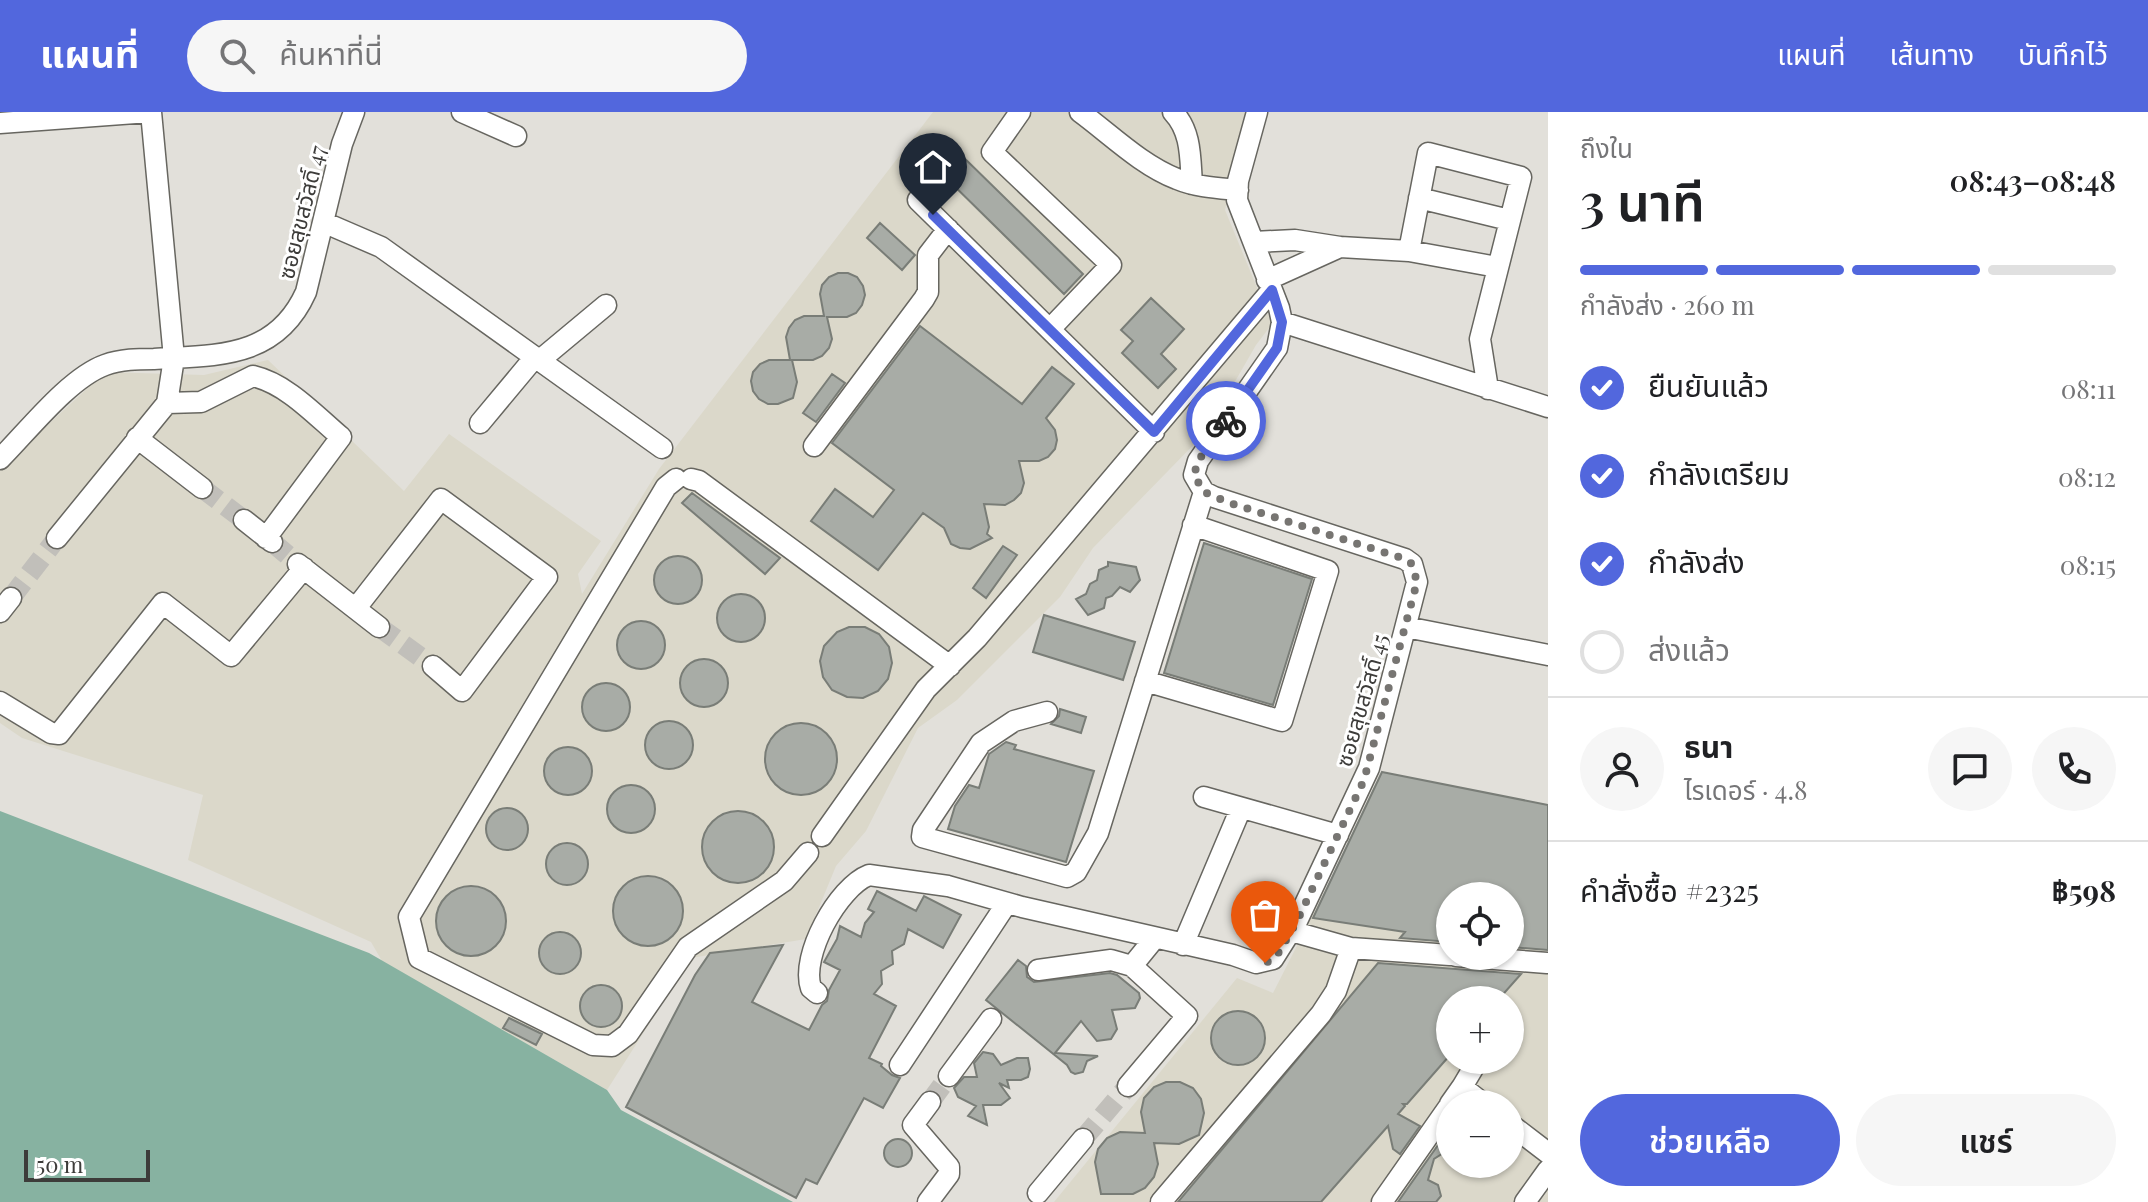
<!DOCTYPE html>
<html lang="th">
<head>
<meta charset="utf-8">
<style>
	body { margin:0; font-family:"Playfair Display","Noto Sans Thai",serif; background:#f6f6f6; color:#202124; height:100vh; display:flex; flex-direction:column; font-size:30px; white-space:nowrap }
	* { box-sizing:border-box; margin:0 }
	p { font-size:26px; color:#757577 }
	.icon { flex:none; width:44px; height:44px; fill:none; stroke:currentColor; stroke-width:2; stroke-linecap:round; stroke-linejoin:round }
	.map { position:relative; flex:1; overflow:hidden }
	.details { display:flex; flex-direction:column; background:#fff; width:600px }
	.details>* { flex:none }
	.fabs { position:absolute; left:1436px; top:770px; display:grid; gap:16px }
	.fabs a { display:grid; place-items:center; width:88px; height:88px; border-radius:50%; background:#fff; box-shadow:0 2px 6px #0004; font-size:40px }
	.scale { position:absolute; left:24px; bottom:20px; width:126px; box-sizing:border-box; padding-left:8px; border:4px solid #3d3c3a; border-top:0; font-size:22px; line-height:28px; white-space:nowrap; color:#3d3c3a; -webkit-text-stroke:6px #fff; paint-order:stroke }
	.pin { position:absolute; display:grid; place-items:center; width:68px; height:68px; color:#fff; margin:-82px -34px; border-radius:50% 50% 50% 0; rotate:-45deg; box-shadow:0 0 8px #0007 }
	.pin .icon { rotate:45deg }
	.courier { position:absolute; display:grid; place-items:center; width:80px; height:80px; margin:-40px; border:6px solid #5267dd; border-radius:50%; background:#fff; color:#222; box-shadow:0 2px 10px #0007 }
	.summary em { font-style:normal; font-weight:600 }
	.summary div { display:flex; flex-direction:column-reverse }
	.summary { display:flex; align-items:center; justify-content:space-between; height:136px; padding:0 32px }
	h1 { font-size:52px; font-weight:600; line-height:60px }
	.bar { display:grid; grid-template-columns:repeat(4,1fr); gap:12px 8px; align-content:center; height:96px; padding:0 32px }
	.bar i { height:10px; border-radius:6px; background:#e0e0e0 }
	.bar .current { background:#5267dd }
	.bar p { grid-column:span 4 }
	.line { display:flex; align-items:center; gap:20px; padding:0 32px; border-top:2px solid #e0e0e0 }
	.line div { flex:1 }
	.round { display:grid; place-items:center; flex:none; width:84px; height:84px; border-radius:42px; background:#f6f6f6 }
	ol { padding:0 32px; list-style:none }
	li { display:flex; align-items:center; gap:24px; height:88px }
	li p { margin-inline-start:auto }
	li .icon { padding:8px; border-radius:50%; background:#5267dd; color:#fff; stroke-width:4 }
	li:last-child { color:#757577 }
	li i { width:44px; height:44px; border:4px solid #e0e0e0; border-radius:50% }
	.primary-button { display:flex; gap:16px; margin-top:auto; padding:16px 32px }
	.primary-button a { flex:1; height:92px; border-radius:48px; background:#5267dd; color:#fff; font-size:32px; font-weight:600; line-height:92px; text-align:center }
	.primary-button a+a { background:#f6f6f6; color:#202124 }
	header { display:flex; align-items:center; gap:48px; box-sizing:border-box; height:112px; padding:0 40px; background:#5267dd; color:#fff }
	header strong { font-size:38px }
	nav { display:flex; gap:44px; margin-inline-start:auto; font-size:28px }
	.search { width:560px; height:72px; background:#f6f6f6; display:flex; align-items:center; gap:20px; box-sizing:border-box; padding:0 28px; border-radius:44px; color:#757577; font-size:30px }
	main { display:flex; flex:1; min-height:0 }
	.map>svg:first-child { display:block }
	.built { fill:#dbd8ca; fill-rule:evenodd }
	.water { fill:#87b2a1 }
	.building { fill:#a8aca6; stroke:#797d77; stroke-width:2 }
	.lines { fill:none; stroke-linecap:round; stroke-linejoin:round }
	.minor-tunnel { stroke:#c1bfba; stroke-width:20; stroke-dasharray:20 10; stroke-linecap:butt }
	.minor-casing { stroke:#676660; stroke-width:23 }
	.minor { stroke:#fff; stroke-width:20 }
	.done { stroke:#777572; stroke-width:8; stroke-dasharray:0 14.4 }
	.route { stroke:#5267dd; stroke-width:10 }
	.labels { text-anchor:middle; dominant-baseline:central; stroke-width:6; stroke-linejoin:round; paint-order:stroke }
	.street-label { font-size:22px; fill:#3d3c3a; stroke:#fff }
</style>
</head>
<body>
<header>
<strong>แผนที่</strong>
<div class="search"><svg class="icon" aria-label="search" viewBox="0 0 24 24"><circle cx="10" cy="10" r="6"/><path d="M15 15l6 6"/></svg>ค้นหาที่นี่</div>
<nav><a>แผนที่</a><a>เส้นทาง</a><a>บันทึกไว้</a></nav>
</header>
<main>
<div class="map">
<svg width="1548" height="1090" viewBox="0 0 1548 1090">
	<rect width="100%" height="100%" fill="#e2e0da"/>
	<path class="built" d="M933 0H1247L1225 98 1272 212 1256 233 1206 320 1093 436 1060 485 957 588 918 616 866 719 836 754 806 827 691 846 607 978 382 849 371 830 188 748 203 683 22 626 0 611V357L105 260 204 263 268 248 404 379 449 322 601 429 578 462 582 482 659 357Z
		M1378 674 1548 706V1090H1054L1237 866 1273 881ZM1450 784H1510V844H1450ZM1450 888H1510V948H1450ZM1450 992H1510V1052H1450Z"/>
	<path class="water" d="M0 699 369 841 607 978 621 998 793 1090H0Z"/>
	<path class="building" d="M956 38 1083 162 1064 182 937 57Z
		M880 111 915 143 902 158 867 126Z
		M838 161H848L857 165 863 174 865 183 862 193 856 201 847 205H827L832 227 829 236 822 244 813 248H790L786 225 789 216 795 208 804 204H824L820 182 822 173 829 165Z
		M1151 186 1184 217 1161 242 1176 257 1158 276 1122 241 1133 229 1121 218Z
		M920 214 1022 292 1052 255 1074 272 1046 306 1055 318 1057 328 1055 337 1048 345 1039 349H1019L1024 371 1021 381 1014 388 1005 393 984 392 989 415 987 422 992 426 970 437 960 436 951 432 944 416 923 401 878 458 811 409 835 377 873 405 894 378 832 331Z
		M769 248H792L797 270 793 286 778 292H768L759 287 753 279 751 269 753 260 760 252Z
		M832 262 845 271 816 310 803 301Z
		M692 381 780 446 765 462 682 391Z
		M1204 431 1312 467 1273 593 1164 561Z
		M1003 434 1017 443 986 486 973 476Z
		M654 468a24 24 0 1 1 48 0a24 24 0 1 1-48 0Z
		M1108 450 1136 455 1140 468 1130 480 1120 475 1112 484 1106 486 1104 496 1088 503 1076 487 1086 482 1090 472 1097 468 1099 458 1108 454Z
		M717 506a24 24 0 1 1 48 0a24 24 0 1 1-48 0Z
		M1044 503 1135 530 1123 568 1033 540Z
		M617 533a24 24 0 1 1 48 0a24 24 0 1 1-48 0Z
		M849 515H865L879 522 889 535 892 551 888 567 878 579 863 586 847 585 832 578 823 565 820 549 824 534 837 520Z
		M680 571a24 24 0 1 1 48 0a24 24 0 1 1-48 0Z
		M582 595a24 24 0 1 1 48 0a24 24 0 1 1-48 0Z
		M1060 597 1086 605 1081 621 1051 612 1059 604Z
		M645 633a24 24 0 1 1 48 0a24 24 0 1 1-48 0Z
		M765 647a36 36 0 1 1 72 0a36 36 0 1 1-72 0Z
		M1006 630 1016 633 1014 637 1094 659 1066 750 948 717 955 694 969 673 979 676 989 642Z
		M544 659a24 24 0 1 1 48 0a24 24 0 1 1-48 0Z
		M1382 660 1548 693V838L1510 835V784H1450V830L1400 826 1405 820 1313 806Z
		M607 697a24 24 0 1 1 48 0a24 24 0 1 1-48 0Z
		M486 717a21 21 0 1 1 42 0a21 21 0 1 1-42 0Z
		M702 735a36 36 0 1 1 72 0a36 36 0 1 1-72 0Z
		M546 752a21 21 0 1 1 42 0a21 21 0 1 1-42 0Z
		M613 799a35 35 0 1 1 70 0a35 35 0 1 1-70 0Z
		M436 809a35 35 0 1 1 70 0a35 35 0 1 1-70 0Z
		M877 779 916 799 924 784 961 803 943 836 908 817 904 832 892 839 893 852 881 859 882 872 874 882 896 894 869 946 882 952 881 954 892 963 900 966 883 996 864 986 817 1072 806 1067 796 1086 626 995 695 863 710 841 783 833 752 890 809 918 822 893 827 889 829 878 840 858 824 850 837 827 840 814 861 825 865 811 874 800 868 797Z
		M539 841a21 21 0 1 1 42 0a21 21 0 1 1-42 0Z
		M1018 848 1026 854 1027 865 1034 870 1110 861 1117 863 1139 881 1140 886 1135 896 1112 898 1117 917 1111 927 1097 929 1081 909 1055 941 1098 944 1087 949 1083 960 1075 962 1071 960 1067 953 986 888Z
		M1378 851 1521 862 1498 888H1450V943L1407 992H1403L1405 994 1398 1002 1420 1014 1400 1042 1393 1037 1388 1014 1321 1090H1178Z
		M580 894a21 21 0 1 1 42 0a21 21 0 1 1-42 0Z
		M1211 926a27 27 0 1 1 54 0a27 27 0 1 1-54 0Z
		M509 906 542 922 536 933 503 916Z
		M983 940 993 942 1001 953 1017 946H1028L1030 957 1028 965 1021 968H1007L1009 976 999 971 1010 986 1001 993H983L987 1013 968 1004 976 994 958 985 954 976 964 965H977L974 951Z
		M1166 970H1180L1193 976 1201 987 1204 1001 1199 1023 1179 1032 1154 1031 1158 1052 1154 1065 1145 1076 1133 1082H1101L1095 1050 1098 1037 1107 1026 1120 1020 1145 1021 1141 1000 1144 986 1154 975Z
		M1450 1016 1445 1040 1434 1047 1428 1068 1438 1073 1441 1084 1436 1090H1398Z
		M884 1041a14 14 0 1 1 28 0a14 14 0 1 1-28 0Z"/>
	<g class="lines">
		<path class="minor-tunnel" d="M202 376 244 408
			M272 430 298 452
			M11 486 57 426
			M379 515 433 554
			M930 990 949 964
			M1083 1027 1128 974"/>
		<g class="minor-casing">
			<path id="minor" d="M462 0 516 24
				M1020 0 992 40 1111 153 1050 217
				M1080 0C1110 22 1141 53 1177 67 1196 75 1217 76 1238 78
				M1173 0C1192 20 1190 47 1192 72
				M0 11 149 0
				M1419 86 1509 108
				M918 88 1154 320
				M323 110 381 135 662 336
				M1254 130 1295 128 1340 135 1409 139 1497 155
				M1409 139 1428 41 1521 65 1480 227 1488 277
				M1267 168 1340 135
				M1282 210 1548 295
				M540 248 606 193
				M167 291 201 290 253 264C287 272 315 303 341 325L266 426
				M480 311 535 245
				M137 326 202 376
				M814 334 924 187 928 180V143L948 117
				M0 347C28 319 69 266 105 253 121 247 138 247 154 247 217 243 276 247 306 180L342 32 354 0
				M676 367 666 375 409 805 419 846 593 933 612 934 628 922 688 835 784 769 808 741
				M691 367 699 369 950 554
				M244 408 272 430
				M57 426 167 291 174 246 151 0
				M298 452 379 515
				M356 496 441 387 547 465 462 579 433 554
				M0 500 11 486
				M1406 515 1548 543
				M1145 569 1282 609 1328 459 1193 413
				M0 590 51 621 59 622 163 491 231 544 304 456
				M1047 600 1014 609 981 631 923 718 922 725 1067 765 1076 760 1098 721 1204 380
				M1204 685 1338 723
				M822 724 926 577 977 526 1272 178
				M1291 819 1351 836 1450 843
				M1183 833 1241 696
				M1456 844 1547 851
				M1038 858 1111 848 1132 854
				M817 881 811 876C800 844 838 775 869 763L948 774 1022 795 1233 843 1256 851 1273 847 1297 809 1369 656 1417 470 1412 452 1405 447 1214 385 1204 380 1194 363 1198 349 1277 236 1282 210 1279 196 1237 88 1238 69 1257 0
				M900 953 1007 791
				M949 964 991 907
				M1128 974 1187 904 1132 854 1154 827
				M1462 975 1478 948
				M1450 992 1462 975 1484 992
				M1510 1012 1548 1041
				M1038 1081 1083 1027
				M928 1090 949 1062V1055L913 1013 930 990
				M1161 1090 1321 902 1336 879 1351 836
				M1382 1090 1450 993
				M1525 1090 1548 1058"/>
		</g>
		<use href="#minor" class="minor"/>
	</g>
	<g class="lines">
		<path class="done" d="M1226 309 1198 349 1194 363 1204 380 1227 390 1405 447 1412 452 1417 470 1364 668 1297 809 1279 840 1273 847 1265 851"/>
		<path class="route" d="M933 103 1154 320 1272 178 1282 210 1277 236 1226 309"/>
	</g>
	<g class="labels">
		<g class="street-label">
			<text transform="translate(301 100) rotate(-76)">ซอยสุขสวัสดิ์ 47</text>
			<text transform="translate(1361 588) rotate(-74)">ซอยสุขสวัสดิ์ 45</text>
		</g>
	</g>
</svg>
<div class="fabs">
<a><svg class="icon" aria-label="locate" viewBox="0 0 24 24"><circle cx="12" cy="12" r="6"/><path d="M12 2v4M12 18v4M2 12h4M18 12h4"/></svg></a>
<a>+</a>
<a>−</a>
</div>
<div class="scale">50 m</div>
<div class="pin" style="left:1265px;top:851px;background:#ea580c"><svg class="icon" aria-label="bag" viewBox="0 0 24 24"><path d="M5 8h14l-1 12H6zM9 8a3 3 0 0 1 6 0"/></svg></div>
<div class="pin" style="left:933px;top:103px;background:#1f2937"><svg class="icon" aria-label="home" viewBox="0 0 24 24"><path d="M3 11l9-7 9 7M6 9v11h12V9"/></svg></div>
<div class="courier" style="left:1226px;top:309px"><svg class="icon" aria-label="bike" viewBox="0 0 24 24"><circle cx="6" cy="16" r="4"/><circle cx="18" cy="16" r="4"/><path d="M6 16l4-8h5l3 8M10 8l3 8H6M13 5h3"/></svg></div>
</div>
<section class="details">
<div class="summary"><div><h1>3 นาที</h1><p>ถึงใน</p></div><em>08:43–08:48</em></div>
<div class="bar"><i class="current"></i><i class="current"></i><i class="current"></i><i></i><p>กำลังส่ง · 260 m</p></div>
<ol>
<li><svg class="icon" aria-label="check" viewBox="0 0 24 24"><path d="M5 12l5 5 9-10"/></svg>ยืนยันแล้ว<p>08:11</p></li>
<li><svg class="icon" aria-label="check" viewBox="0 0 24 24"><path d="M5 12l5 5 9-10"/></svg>กำลังเตรียม<p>08:12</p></li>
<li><svg class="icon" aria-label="check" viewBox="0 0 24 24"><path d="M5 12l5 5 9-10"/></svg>กำลังส่ง<p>08:15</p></li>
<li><i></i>ส่งแล้ว</li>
</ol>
<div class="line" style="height:144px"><a class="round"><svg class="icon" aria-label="person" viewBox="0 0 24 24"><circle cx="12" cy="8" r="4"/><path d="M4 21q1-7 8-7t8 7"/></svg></a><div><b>ธนา</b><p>ไรเดอร์ · 4.8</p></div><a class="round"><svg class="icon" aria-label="chat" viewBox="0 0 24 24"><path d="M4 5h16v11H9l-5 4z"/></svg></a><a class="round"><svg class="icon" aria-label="phone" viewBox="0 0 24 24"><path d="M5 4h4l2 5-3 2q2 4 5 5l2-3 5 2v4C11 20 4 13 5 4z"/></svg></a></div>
<div class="line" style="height:104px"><div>คำสั่งซื้อ #2325</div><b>฿598</b></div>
<div class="primary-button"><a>ช่วยเหลือ</a><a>แชร์</a></div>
</section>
</main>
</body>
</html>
